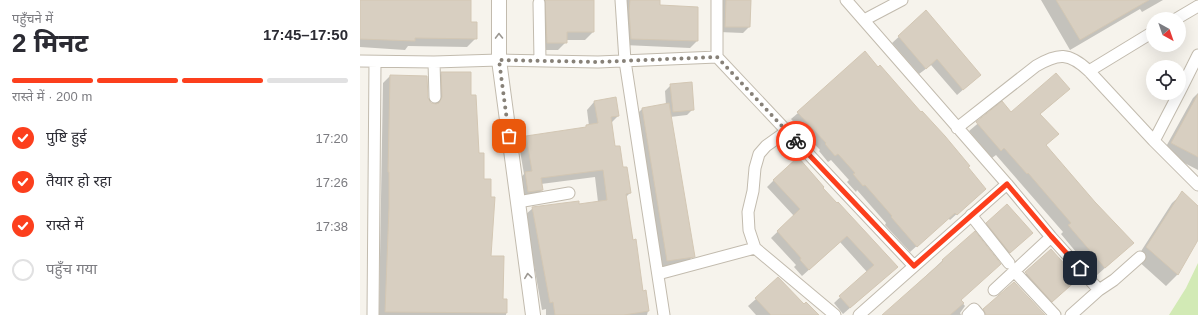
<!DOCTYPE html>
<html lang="hi">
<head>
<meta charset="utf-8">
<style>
	body { margin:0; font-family:Helvetica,"Noto Sans Devanagari",sans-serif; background:#f7f7f7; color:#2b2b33; height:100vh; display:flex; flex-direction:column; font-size:15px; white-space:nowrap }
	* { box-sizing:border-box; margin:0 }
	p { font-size:13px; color:#7c7c81 }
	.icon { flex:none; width:22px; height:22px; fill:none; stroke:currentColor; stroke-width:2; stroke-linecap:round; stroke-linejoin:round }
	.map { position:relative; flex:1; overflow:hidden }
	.panel { display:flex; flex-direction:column; background:#fff; width:360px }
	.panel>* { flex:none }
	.needle { width:26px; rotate:140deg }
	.controls { position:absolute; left:786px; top:12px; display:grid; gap:8px }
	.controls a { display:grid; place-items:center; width:40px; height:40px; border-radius:50%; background:#fff; box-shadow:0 4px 16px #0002; font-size:20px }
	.pin { position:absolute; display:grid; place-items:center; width:34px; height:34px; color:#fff; margin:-17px; border-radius:8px; box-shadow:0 2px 6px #0006 }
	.courier { position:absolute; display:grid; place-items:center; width:40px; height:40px; margin:-20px; border:3px solid #fc3f1d; border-radius:50%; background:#fff; color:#222; box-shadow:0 1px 5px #0007 }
	.overview em { font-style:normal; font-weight:700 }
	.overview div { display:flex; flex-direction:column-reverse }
	.overview { display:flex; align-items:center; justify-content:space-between; height:68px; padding:0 12px }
	h1 { font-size:26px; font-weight:700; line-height:30px }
	.bar { display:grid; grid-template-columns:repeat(4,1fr); gap:6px 4px; align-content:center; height:48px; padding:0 12px }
	.bar i { height:5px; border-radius:3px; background:#e1e1e2 }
	.bar .selected { background:#fc3f1d }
	.bar p { grid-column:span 4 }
	ol { padding:0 12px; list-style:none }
	li { display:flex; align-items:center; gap:12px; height:44px }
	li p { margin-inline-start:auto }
	li .icon { padding:4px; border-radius:50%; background:#fc3f1d; color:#fff; stroke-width:4 }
	li:last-child { color:#7c7c81 }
	li i { width:22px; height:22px; border:2px solid #e1e1e2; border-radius:50% }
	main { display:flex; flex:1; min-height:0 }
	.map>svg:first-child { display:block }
	.green { fill:#d2eab5 }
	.shadow { fill:#0003 }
	.building { fill:#d8cfc1; stroke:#d3c7b4 }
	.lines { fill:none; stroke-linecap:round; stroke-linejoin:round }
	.minor-casing { stroke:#c2bbae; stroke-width:13 }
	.tertiary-casing { stroke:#c2bbae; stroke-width:16 }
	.minor { stroke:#fff; stroke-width:11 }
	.tertiary { stroke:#fff; stroke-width:14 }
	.oneway { stroke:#9c9892 }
	.done { stroke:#878178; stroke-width:4; stroke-dasharray:0 7.2 }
	.route { stroke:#fc3f1d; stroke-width:5 }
</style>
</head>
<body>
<main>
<section class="panel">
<div class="overview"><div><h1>2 मिनट</h1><p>पहुँचने में</p></div><em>17:45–17:50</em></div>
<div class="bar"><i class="selected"></i><i class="selected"></i><i class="selected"></i><i></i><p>रास्ते में · 200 m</p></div>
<ol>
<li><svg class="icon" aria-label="check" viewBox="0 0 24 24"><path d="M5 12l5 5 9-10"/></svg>पुष्टि हुई<p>17:20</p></li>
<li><svg class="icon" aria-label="check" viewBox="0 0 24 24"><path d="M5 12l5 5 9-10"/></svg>तैयार हो रहा<p>17:26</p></li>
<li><svg class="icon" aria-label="check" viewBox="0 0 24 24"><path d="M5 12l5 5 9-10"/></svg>रास्ते में<p>17:38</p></li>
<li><i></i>पहुँच गया</li>
</ol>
</section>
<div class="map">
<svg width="838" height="315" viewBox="0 0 838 315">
	<rect width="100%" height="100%" fill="#f6f3ec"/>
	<path class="green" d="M838 263V315H809L826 288Z"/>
	<path class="shadow" d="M0 0H110V23L116 38 107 47 48 46 45 50 0 47Z
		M185 0H233V32L225 40H206V42L198 50H179L177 8Z
		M263 0H299V6L337 29V41L330 48 264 45Z
		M359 0H391L389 27 383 33 359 32Z
		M681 0H803L782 12 780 9 710 50Z
		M566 12 613 81 597 95 571 65 559 74 532 43Z
		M82 73 110 96 118 154 123 180 130 257 142 300H146V315H19L23 83 30 76 67 98 68 102 75 105 74 81Z
		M311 85 333 109 327 115 310 117 333 256 323 267 297 272 271 120 282 109 306 105 305 91Z
		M838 93V170L803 152 833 98Z
		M700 97 680 114 689 142 685 146 764 251 736 276 701 234 703 232 636 155 632 158 609 131 642 103 651 113Z
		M234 102 258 116 251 123 254 147 270 193 266 197 273 241 283 292 288 311 287 315H186V309L182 310 165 215 173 208 218 205 238 202 235 177 181 184 182 190 175 198 160 199 158 181 164 174 159 145 167 137 225 128 229 126 227 110Z
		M438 113 607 168 618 195 590 220 588 218 550 252 525 225 526 223 497 190 496 192 487 182 489 180 471 160 468 162 459 151 460 150 431 119Z
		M414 180 462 188 530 273 483 314 474 303 507 272 480 242 442 276 434 267 436 265 411 238 434 216 407 187Z
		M823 193 838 207V238L817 275 806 286 776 259 812 203Z
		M627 224 672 233 641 261 618 232Z
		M691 250 708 287 683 310 657 282Z
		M583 260 600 300 605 306 600 313 601 315H524Z
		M396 299 444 305 457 315H396L388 306Z"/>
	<path class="building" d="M0 0H111V22H117V39L55 38V41L0 39Z
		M185 0H234V32H207V43H187Z
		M270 0H300V5L338 7V41L271 39 269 11Z
		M366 0H391L390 27H365Z
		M696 0H789L720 40Z
		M566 10 621 75 603 90 577 59 566 69 538 36Z
		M505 51 518 67 520 65 561 112 562 111 585 136 610 166 608 167 626 189 597 215 595 213 557 247 531 217 532 216 505 185 503 186 493 174 495 173 478 154 475 156 465 144 466 143 437 112Z
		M81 72H111V95H116L119 153H124V179H131V197H135L131 256H144L143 299H147V313L25 312 29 207V172H28L30 75 67 76 68 98 71 103 76 104 79 103 82 97Z
		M696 73 710 89 680 114 699 134 686 145 735 202 774 243 745 268 708 225 711 223 668 173 667 174 644 148 641 151 616 122 642 101 651 112Z
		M332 82 334 110 313 112 310 84Z
		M838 94V157L811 143Z
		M256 97 259 116 251 117 255 146H260L263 167H267L271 193 266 194 273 240 276 239 283 291 286 290 289 311 264 315H195L193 302 190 303 172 207 219 201V204L247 200 243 170 181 178 183 190 168 192 165 172 172 171 166 136 226 127V125L238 123 234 101Z
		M309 103 335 257 307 261 282 108Z
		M438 157 464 187 463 188 477 203 478 202 538 267 490 308 479 296 514 265 487 236 449 270 440 260 441 258 417 231 440 209 413 180Z
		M822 191 838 206V240L818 275 786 247Z
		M647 204 673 233 650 253 626 223Z
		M615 231 641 264 601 300 604 303 590 315H522L583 261 582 260Z
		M691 249 718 279 692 302 665 272Z
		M418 277 444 304 446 302 459 315H411L395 298Z
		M654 282 685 315H626L623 309Z"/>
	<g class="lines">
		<g class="minor-casing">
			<path id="minor" d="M261 0 265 61 304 315
				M486 0 647 184 691 237 739 290
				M179 3 180 60
				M816 19 838 6
				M504 20 542 0
				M357 57V0
				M0 61 74 62 139 60 238 62 357 57 554 266
				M74 62 75 97
				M729 71 793 32
				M819 93 838 55
				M597 128 676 66C698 53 709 52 729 71L794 141 838 185
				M427 131 406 146 399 154 395 168 393 191 388 212 389 230 395 248 475 315
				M794 141 819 93
				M158 202 209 193
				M611 215 649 263
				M654 271 695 315
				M298 274 395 248
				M634 290 691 237
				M13 315 15 62
				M499 315 647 184
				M608 315 614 309 619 315
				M711 315 739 290 754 280 780 257"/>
		</g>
		<g class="tertiary-casing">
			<path id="tertiary" d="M139 0V60L173 315"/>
		</g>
		<use href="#minor" class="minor"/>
		<use href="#tertiary" class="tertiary"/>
	</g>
	<defs><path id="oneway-chevron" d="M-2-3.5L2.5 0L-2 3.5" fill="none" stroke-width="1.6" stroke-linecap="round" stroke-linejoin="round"/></defs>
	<g class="oneway">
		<use href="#oneway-chevron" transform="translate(139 36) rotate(-91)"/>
		<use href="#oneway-chevron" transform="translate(168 276) rotate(-97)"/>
	</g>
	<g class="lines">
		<path class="done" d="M149 136 139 60 238 62 357 57 436 141"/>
		<path class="route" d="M436 141 554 266 647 184 691 236 720 268"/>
	</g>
</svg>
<div class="controls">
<a><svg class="needle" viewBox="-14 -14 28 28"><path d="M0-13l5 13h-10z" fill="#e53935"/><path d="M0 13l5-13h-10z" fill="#7c7c81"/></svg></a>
<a><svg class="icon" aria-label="locate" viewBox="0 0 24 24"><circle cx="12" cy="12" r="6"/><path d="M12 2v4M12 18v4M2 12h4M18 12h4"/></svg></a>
</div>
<div class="pin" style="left:149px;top:136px;background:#ea580c"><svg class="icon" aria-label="bag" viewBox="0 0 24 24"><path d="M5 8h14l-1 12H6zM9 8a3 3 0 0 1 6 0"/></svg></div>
<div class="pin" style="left:720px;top:268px;background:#1f2937"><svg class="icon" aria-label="home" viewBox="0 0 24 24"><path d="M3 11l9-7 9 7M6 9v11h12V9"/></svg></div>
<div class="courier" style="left:436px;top:141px"><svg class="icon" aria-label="bike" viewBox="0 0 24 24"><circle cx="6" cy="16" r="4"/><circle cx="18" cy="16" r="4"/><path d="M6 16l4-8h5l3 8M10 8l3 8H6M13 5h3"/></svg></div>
</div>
</main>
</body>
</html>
